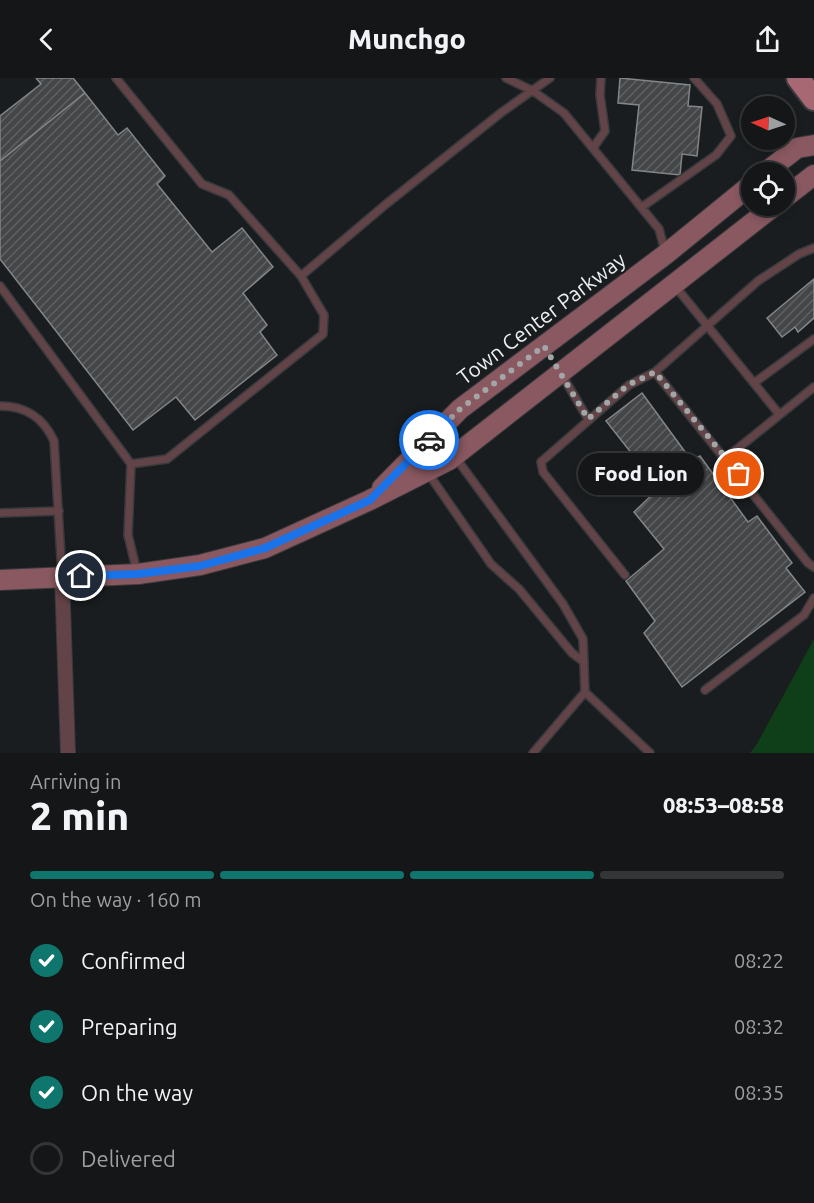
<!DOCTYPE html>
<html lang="en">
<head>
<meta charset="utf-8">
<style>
	body { margin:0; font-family:Ubuntu,sans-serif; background:#1d1f20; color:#f1f3f6; height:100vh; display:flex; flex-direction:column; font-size:22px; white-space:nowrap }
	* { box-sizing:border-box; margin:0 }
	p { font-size:20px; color:#9d9fa1 }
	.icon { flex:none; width:33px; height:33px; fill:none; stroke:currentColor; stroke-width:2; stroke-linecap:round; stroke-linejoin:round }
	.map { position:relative; height:675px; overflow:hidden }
	.side { display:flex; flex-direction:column; background:#141617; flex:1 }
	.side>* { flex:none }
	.needle { width:39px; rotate:273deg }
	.controls { position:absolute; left:741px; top:18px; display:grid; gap:12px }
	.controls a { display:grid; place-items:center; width:54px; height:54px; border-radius:50%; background:#141617; box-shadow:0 3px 9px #0003,0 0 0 2px #333536; font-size:30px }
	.pin { position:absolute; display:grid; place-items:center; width:51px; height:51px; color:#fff; margin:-26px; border:3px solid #fff; border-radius:50%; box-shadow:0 2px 6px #0007 }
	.courier { position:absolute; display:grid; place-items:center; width:60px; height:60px; margin:-30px; border:4px solid #1a73e8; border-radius:50%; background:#fff; color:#222; box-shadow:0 2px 8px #0007 }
	.bubble { position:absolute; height:42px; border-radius:21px; background:#141617; box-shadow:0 3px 9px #0003,0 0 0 2px #333536; font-size:20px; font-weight:800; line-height:42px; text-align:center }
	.head em { font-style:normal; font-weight:800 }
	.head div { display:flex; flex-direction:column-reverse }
	.head { display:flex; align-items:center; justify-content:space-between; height:102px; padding:0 30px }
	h1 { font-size:39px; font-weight:800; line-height:45px }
	.bar { display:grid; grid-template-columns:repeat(4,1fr); gap:9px 6px; align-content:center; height:72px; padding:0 30px }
	.bar i { height:8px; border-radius:4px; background:#333536 }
	.bar .current { background:#0f766e }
	.bar p { grid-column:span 4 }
	ol { padding:0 30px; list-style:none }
	li { display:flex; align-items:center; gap:18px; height:66px }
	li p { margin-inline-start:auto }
	li .icon { padding:6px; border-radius:50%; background:#0f766e; color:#fff; stroke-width:4 }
	li:last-child { color:#9d9fa1 }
	li i { width:33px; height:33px; border:3px solid #333536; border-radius:50% }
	header { display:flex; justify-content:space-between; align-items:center; height:78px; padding:0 30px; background:#141617; font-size:27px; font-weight:800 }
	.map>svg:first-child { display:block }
	.park { fill:#0e3f18 }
	.building { fill:url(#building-hatch); stroke:#838689; stroke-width:1.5 }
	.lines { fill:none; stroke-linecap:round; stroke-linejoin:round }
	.lane-casing { stroke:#383a3c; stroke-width:10 }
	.street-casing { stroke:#383a3c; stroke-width:16 }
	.secondary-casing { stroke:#383a3c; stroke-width:22 }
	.primary-casing { stroke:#383a3c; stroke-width:26 }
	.lane { stroke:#624348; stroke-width:7 }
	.street { stroke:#624348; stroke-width:14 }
	.secondary { stroke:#895860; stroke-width:20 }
	.primary { stroke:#a76873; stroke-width:22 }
	.done { stroke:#a3a6a7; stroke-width:6; stroke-dasharray:0 10.8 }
	.route { stroke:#1a73e8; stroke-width:8 }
	.labels { text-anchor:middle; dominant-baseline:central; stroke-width:4.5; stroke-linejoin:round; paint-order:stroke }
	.street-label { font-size:21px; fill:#edeff0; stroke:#1a1d1f }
</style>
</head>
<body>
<header><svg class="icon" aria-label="back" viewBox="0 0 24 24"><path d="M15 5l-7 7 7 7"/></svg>Munchgo<svg class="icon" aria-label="share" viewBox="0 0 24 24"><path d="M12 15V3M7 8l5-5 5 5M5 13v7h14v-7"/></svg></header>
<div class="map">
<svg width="814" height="675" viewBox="0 0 814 675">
	<defs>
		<pattern id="building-hatch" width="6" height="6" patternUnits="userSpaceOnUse" patternTransform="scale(1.5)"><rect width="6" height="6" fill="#444648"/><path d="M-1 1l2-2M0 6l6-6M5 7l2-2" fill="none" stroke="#5f6163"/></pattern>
	</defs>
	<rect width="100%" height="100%" fill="#1a1d1f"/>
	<path class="park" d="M814 561V675H750L757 666Z"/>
	<path class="building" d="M36 0H73L85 15 0 83V38L41 6Z
		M620 0 690 7 688 28 702 29 697 78 682 76 680 97 632 92 639 27 618 25Z
		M85 15 118 57 127 50 165 98 157 106 212 174 242 150 273 189 243 215 267 247 260 254 277 277 195 342 176 319 133 352 0 181V83Z
		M814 201V240L798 254 795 249 782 259 767 240Z
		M642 315 691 382 700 378 748 444 757 438 792 485 786 490 805 514 682 609 644 555 655 543 626 503 664 471 634 434 659 410 606 343Z"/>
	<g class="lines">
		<g class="lane-casing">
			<path id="lane" d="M116 0 202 106 229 117 301 198 324 237 323 256 167 381 131 386
				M506 0 533 13 564 35 659 151 665 173
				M593 70 605 53 600 17 601 0
				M642 129 716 77 731 58 717 26 694 0
				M301 198 385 127 502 34 550 0
				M0 208 131 386 128 457 137 494
				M675 208 779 336
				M655 294 758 203 799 176 814 170
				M562 297 588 341
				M754 305 814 261
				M0 328C26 328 43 339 54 363L62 497
				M456 380 563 526 583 561 585 614 533 675
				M726 380 814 309
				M428 395 491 486 519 511 572 575 584 584
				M0 435 59 433
				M625 497 543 394 541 384 629 307 655 294 808 485 814 489
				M705 612 804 537 814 520
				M585 614 650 675"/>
		</g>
		<g class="street-casing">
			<path id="street" d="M62 499 68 675"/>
		</g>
		<g class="secondary-casing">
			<path id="secondary" d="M766 94 797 70 814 67
				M784 120 814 97
				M382 410 460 331 666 176 752 106
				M0 502 138 496 200 487 265 470 370 422 449 382 774 128"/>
		</g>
		<g class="primary-casing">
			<path id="primary" d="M798 0 814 21"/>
		</g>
		<use href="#lane" class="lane"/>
		<use href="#street" class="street"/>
		<use href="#secondary" class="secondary"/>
		<use href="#primary" class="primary"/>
	</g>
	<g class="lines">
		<path class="done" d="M429 362 460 331 544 268 588 341 628 307 655 294 739 396"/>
		<path class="route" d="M81 498 138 496 200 488 265 470 370 422 429 362"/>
	</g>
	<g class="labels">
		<g class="street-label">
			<text transform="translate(541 240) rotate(-37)">Town Center Parkway</text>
		</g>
	</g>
</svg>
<div class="controls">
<a><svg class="needle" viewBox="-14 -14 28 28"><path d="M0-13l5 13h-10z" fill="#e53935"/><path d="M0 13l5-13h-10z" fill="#9d9fa1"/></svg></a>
<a><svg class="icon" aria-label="locate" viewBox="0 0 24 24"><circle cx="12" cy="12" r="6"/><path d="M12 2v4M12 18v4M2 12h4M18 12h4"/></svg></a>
</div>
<div class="pin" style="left:739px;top:396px;background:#ea580c"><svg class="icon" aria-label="bag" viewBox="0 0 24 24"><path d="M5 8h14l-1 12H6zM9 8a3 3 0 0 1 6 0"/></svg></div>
<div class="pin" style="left:81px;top:498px;background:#1f2937"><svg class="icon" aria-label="home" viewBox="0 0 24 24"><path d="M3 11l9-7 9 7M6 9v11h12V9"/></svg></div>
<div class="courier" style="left:429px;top:362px"><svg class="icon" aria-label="car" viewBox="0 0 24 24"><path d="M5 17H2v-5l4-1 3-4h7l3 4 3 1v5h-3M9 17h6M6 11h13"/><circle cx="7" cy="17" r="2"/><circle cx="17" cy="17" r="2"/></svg></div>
<div class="bubble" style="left:578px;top:375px;width:126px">Food Lion</div>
</div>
<section class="side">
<div class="head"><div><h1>2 min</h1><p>Arriving in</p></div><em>08:53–08:58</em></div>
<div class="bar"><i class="current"></i><i class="current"></i><i class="current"></i><i></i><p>On the way · 160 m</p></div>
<ol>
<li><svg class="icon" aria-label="check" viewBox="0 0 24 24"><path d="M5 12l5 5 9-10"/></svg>Confirmed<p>08:22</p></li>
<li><svg class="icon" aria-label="check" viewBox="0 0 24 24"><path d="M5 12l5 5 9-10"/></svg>Preparing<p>08:32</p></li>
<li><svg class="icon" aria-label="check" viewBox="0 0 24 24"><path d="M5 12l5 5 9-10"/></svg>On the way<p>08:35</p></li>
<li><i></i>Delivered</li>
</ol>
</section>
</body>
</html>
